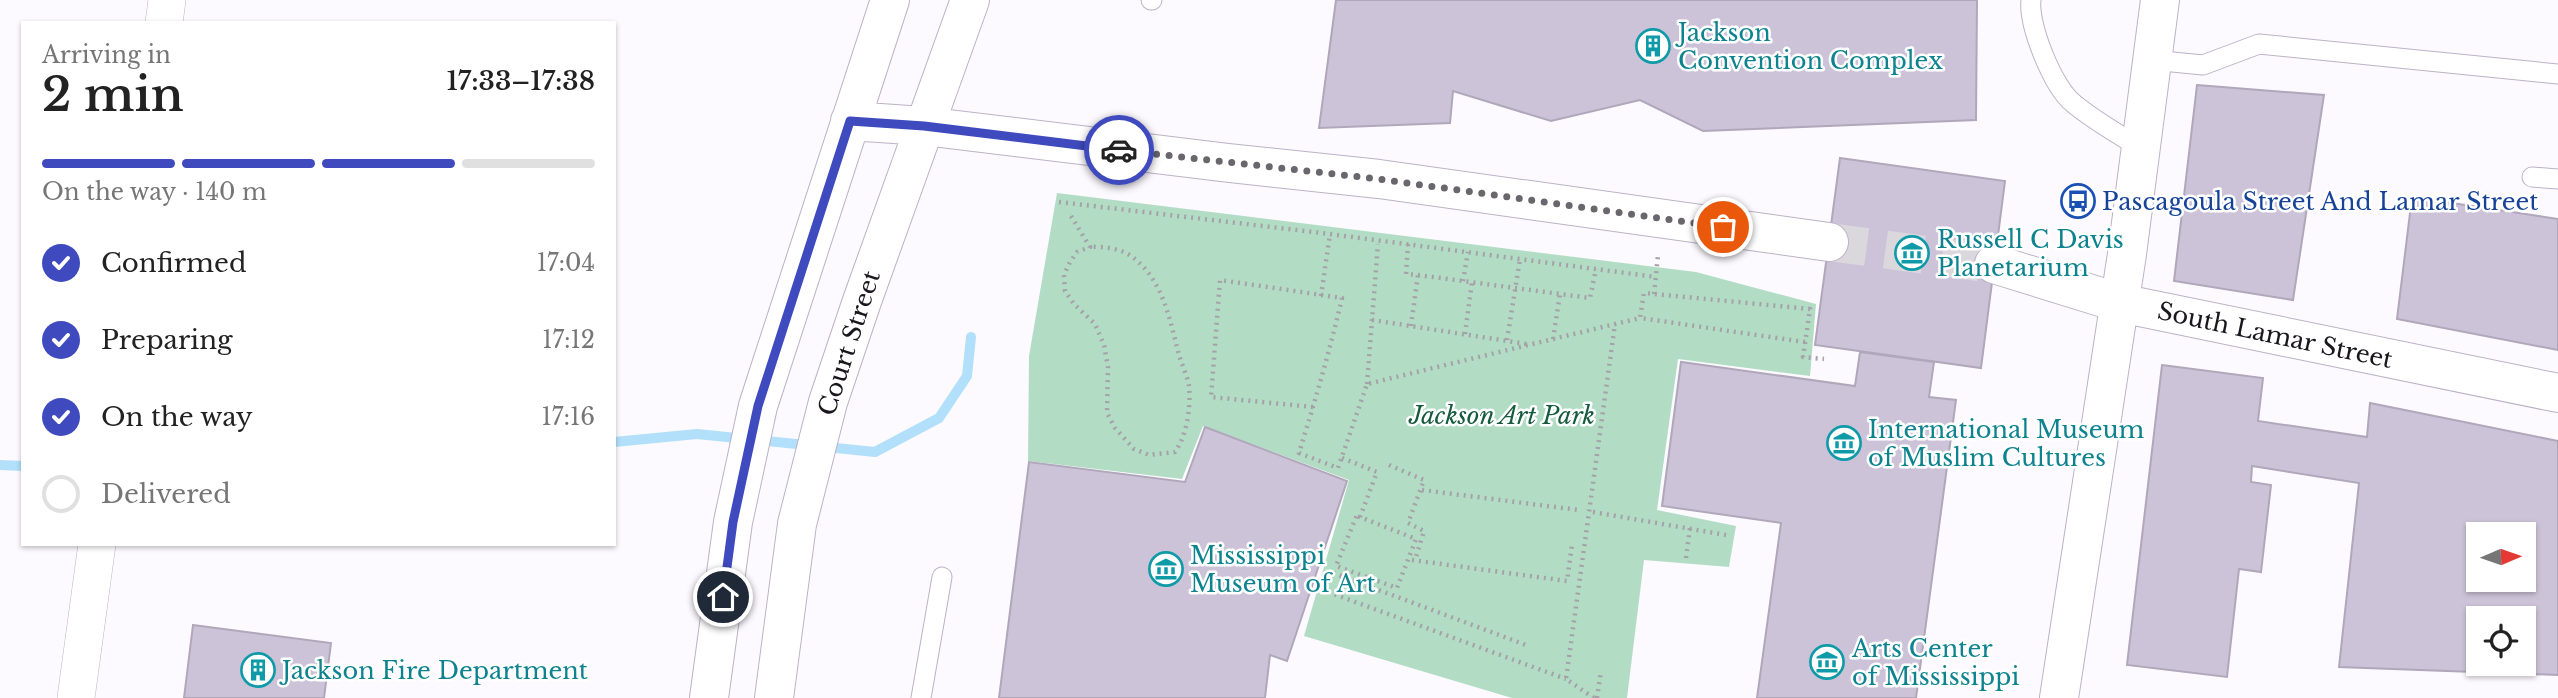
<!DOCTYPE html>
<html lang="en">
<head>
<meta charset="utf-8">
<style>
	body { margin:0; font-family:"Libre Baskerville",serif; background:#f6f6f6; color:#222; height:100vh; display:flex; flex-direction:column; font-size:26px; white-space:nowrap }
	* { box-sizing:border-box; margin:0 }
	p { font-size:23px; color:#767676 }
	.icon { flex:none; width:38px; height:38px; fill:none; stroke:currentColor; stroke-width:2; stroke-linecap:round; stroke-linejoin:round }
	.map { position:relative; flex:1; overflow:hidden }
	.panel { position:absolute; left:21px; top:21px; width:595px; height:525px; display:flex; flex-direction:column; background:#fff; border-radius:0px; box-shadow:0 2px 5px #0004 }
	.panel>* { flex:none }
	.needle { width:46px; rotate:88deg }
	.fabs { position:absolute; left:2466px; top:522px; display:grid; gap:14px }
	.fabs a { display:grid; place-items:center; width:70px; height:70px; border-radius:0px; background:#fff; box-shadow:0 2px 5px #0004; font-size:35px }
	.pin { position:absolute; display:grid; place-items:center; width:60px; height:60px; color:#fff; margin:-30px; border:4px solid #fff; border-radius:50%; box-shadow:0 2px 7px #0007 }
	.courier { position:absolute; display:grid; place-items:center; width:70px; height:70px; margin:-35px; border:5px solid #3e4abe; border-radius:50%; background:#fff; color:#222; box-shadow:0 2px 9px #0007 }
	.summary em { font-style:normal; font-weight:600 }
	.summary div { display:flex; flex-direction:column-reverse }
	.summary { display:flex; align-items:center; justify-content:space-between; height:119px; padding:0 21px }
	h1 { font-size:46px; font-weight:600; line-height:52px }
	.bar { display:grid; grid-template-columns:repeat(4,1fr); gap:10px 7px; align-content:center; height:84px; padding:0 21px }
	.bar i { height:9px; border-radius:5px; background:#e0e0e0 }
	.bar .active { background:#3e4abe }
	.bar p { grid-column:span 4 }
	ol { padding:0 21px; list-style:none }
	li { display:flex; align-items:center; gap:21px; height:77px }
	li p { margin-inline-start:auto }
	li .icon { padding:7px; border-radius:50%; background:#3e4abe; color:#fff; stroke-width:4 }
	li:last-child { color:#767676 }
	li i { width:38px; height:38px; border:4px solid #e0e0e0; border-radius:50% }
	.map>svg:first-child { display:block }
	.green { fill:#b3dcc5 }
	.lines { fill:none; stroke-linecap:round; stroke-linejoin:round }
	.stream { stroke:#b2dff9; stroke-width:10 }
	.building { fill:#cdc3d8; stroke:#b0a7bb; stroke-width:2; fill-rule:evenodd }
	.secondary-tunnel { stroke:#dad8dd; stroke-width:38; stroke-dasharray:38 19; stroke-linecap:butt }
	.lane-casing { stroke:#bbb2c7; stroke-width:21 }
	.street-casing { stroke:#bbb2c7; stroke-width:38 }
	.secondary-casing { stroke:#bbb2c7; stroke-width:40 }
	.path { stroke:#a4a2a8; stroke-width:4.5; stroke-dasharray:2 5; stroke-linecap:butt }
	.lane { stroke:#fff; stroke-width:19 }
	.street { stroke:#fff; stroke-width:37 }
	.secondary { stroke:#fff; stroke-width:38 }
	.done { stroke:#69666d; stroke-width:7; stroke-dasharray:0 12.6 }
	.route { stroke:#3e4abe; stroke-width:9 }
	.labels { text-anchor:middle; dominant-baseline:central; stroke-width:5; stroke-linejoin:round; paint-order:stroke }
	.culture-label { font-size:24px; fill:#0d838f; stroke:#fff; text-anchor:start }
	.transit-label { font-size:24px; fill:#164399; stroke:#fff; text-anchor:start }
	.street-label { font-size:24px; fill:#1a161e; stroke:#fff }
	.park-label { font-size:24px; font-style:italic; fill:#165b3d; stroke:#fff }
</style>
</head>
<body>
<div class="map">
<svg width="2558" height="698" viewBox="0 0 2558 698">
	<rect width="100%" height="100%" fill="#fcfaff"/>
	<path class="green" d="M1057 193 1696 272 1816 304 1810 376 1678 359 1657 510 1736 526 1729 567 1644 560 1627 698H1512L1304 636 1349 480 1203 426 1182 479 1028 461 1029 356Z"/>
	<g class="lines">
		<path class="stream" d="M614 442 697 434 875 452 939 418 967 376 971 337
			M0 465 23 466"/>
	</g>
	<path class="building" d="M1336 0H1977L1976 120 1703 131 1640 100 1551 121 1453 91 1450 123 1319 128Z
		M2197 85 2324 95 2293 300 2174 281Z
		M1840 158 2005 181 1981 368 1815 345Z
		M2412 197 2558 219V350L2397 319Z
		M1860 352 1934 362 1929 397 1956 400 1916 698H1757L1781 523 1662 506 1681 362 1855 386Z
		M2162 365 2263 378 2258 421 2367 437 2370 403 2558 441V675L2339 667 2359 483 2252 466 2251 482 2271 485 2261 572 2239 569 2227 677 2127 665ZM2478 534H2524V579H2478ZM2478 618H2524V663H2478Z
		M1205 427 1347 481 1287 661 1270 655 1265 698H999L1029 462 1185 482Z
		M193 625 331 643 324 698H184Z"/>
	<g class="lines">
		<path class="secondary-tunnel" d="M1829 242 1994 264"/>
		<g class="lane-casing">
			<path id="lane" d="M1151 0H1152
				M2031 0C2028 25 2053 87 2073 103 2093 120 2118 134 2141 148
				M2152 60 2203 65 2259 44 2558 74
				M2532 177 2558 179
				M921 698 942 577"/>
		</g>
		<g class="street-casing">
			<path id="street" d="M164 23 167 0
				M76 698 97 544"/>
		</g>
		<g class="secondary-casing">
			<path id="secondary" d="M850 121 924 126 1229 163 1379 179 1829 242
				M1994 264 2120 303 2558 393
				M709 698 733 522 758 406 890 0
				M774 698 797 524 828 402 862 301 970 0
				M2059 698 2127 254 2160 0"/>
		</g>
		<path class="path" d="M1059 202 1322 233 1656 277
			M1071 216 1090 247 1077 252 1070 262 1064 275 1065 291 1074 304 1095 324 1104 345 1108 367 1107 413 1115 428 1134 449 1149 455 1175 452C1187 435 1191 407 1189 386 1187 375 1182 365 1179 355 1170 321 1164 283 1135 259 1124 249 1104 246 1090 247
			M1408 244 1406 274 1418 275 1590 298 1596 269
			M1463 281 1468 252
			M1654 294 1658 255
			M1321 296 1330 234
			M1372 320 1527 344
			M1411 326 1418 275
			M1465 334 1472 282
			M1553 339 1560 294
			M1507 340 1520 259
			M1805 342 1640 318 1644 293 1810 309 1803 357 1824 359
			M1367 384 1378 244
			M1313 407 1211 397 1220 280 1342 298C1330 350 1315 401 1299 453L1338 468 1367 384 1640 318
			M1342 458 1377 472 1360 517 1416 539 1397 588 1336 566 1357 515 1360 517
			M1389 465 1424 480 1408 523 1424 531 1415 560
			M1422 490 1579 510
			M1593 512 1726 535
			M1686 558 1690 528
			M1412 560 1567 581 1572 545
			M1333 573 1526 645
			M1328 592 1566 679
			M1594 698 1566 679 1615 324
			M1597 698 1601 671"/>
		<use href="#lane" class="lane"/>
		<use href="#street" class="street"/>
		<use href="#secondary" class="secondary"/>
	</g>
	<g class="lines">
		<path class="done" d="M1119 150 1379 179 1723 227"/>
		<path class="route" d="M723 597 733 522 758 406 850 121 924 126 1119 150"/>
	</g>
	<defs>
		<g id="building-ring" transform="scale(1.75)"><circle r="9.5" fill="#fff" stroke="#0f9aa8" stroke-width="1.5"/><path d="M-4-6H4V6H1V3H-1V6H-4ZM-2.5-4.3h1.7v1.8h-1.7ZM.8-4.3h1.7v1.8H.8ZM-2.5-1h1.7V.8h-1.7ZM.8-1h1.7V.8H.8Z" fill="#0f9aa8"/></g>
		<g id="bus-ring" transform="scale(1.75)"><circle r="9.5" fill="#fff" stroke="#1a4fb4" stroke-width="1.5"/><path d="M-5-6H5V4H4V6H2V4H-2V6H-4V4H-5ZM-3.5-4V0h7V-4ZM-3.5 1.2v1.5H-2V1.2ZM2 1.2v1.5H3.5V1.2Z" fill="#1a4fb4"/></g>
		<g id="museum-ring" transform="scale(1.75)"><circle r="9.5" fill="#fff" stroke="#0f9aa8" stroke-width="1.5"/><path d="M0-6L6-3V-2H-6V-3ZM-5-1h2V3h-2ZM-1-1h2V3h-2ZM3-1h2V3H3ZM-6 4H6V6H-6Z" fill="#0f9aa8"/></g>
	</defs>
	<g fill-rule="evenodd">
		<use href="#building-ring" x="1653" y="46"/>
		<use href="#bus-ring" x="2078" y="201"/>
		<use href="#museum-ring" x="1912" y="253"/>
		<use href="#museum-ring" x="1844" y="443"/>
		<use href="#museum-ring" x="1166" y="569"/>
		<use href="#museum-ring" x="1827" y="662"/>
		<use href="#building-ring" x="258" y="670"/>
	</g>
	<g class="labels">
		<g class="culture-label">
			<text x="1678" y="32">Jackson<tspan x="1678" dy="28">Convention Complex</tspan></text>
			<text x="1937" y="239">Russell C Davis<tspan x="1937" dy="28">Planetarium</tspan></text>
			<text x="1868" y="429">International Museum<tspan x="1868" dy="28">of Muslim Cultures</tspan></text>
			<text x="1190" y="555">Mississippi<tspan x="1190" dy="28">Museum of Art</tspan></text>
			<text x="1852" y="648">Arts Center<tspan x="1852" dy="28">of Mississippi</tspan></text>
			<text x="282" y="670">Jackson Fire Department</text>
		</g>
		<g class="transit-label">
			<text x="2102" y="201">Pascagoula Street And Lamar Street</text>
		</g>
		<g class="street-label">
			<text transform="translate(2275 335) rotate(12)">South Lamar Street</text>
			<text transform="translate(849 343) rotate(-72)">Court Street</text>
		</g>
		<g class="park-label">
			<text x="1502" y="415">Jackson Art Park</text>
		</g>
	</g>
</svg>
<div class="fabs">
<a><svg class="needle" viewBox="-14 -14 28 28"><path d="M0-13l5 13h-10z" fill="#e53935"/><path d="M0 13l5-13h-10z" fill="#767676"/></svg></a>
<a><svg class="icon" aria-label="locate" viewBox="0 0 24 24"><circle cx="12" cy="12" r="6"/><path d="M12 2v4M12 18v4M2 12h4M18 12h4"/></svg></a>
</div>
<div class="pin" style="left:1723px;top:227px;background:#ea580c"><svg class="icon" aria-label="bag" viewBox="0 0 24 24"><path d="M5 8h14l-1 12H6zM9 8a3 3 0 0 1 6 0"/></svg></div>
<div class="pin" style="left:723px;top:597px;background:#1f2937"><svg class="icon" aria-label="home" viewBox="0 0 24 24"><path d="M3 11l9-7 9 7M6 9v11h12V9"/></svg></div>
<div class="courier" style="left:1119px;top:150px"><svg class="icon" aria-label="car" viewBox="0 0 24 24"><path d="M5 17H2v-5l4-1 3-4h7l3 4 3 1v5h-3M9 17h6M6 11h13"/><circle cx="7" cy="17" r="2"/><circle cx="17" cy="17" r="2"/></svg></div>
<section class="panel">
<div class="summary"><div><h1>2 min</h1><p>Arriving in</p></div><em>17:33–17:38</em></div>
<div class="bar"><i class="active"></i><i class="active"></i><i class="active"></i><i></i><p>On the way · 140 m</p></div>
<ol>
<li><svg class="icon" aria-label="check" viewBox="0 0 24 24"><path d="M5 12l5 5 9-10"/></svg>Confirmed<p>17:04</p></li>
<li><svg class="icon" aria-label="check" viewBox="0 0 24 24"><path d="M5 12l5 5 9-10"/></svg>Preparing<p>17:12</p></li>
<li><svg class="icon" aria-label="check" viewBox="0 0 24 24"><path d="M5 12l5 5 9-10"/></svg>On the way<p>17:16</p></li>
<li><i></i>Delivered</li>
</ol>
</section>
</div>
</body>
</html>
